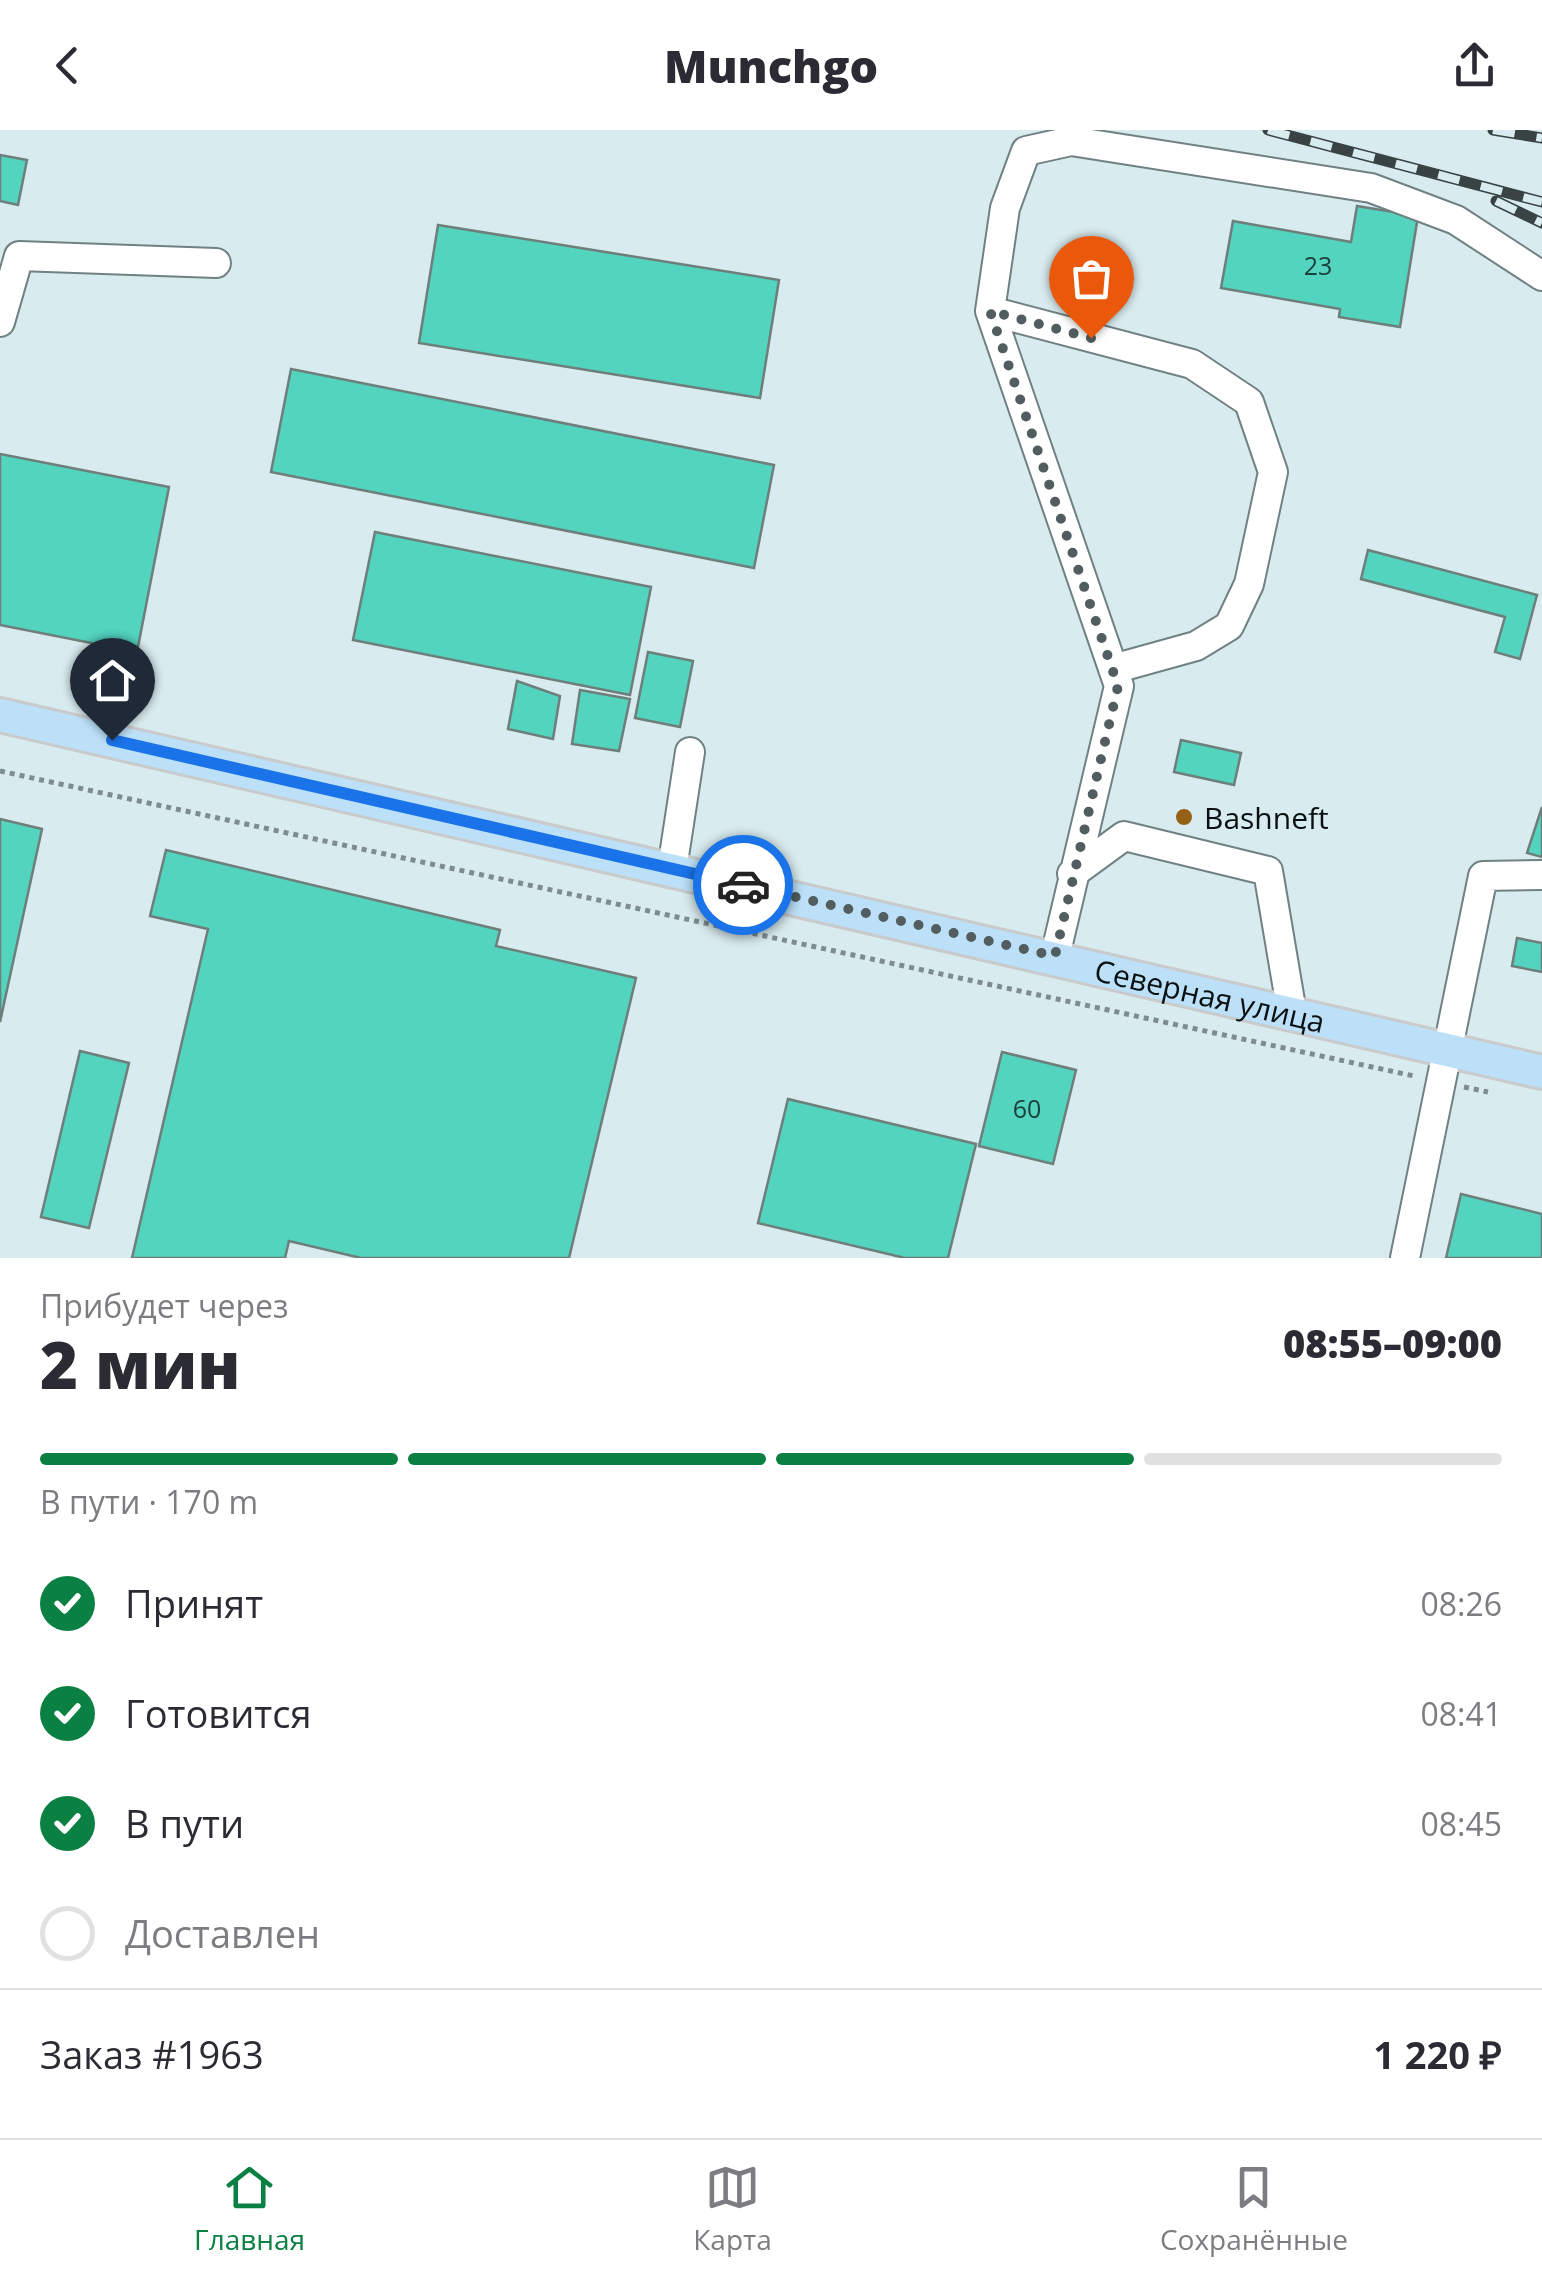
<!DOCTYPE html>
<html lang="ru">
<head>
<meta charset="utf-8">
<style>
	body { margin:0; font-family:"Open Sans",sans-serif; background:#f2f2f3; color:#2b2b33; height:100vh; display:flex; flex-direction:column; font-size:38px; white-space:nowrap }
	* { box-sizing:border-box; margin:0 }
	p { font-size:32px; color:#7c7c81 }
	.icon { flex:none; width:55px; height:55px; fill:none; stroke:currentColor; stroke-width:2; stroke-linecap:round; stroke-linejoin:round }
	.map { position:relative; height:1128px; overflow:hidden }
	.panel { display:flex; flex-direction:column; background:#fff; flex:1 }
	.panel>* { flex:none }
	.pin { position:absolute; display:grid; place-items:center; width:85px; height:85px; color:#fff; margin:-102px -42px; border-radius:50% 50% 50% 0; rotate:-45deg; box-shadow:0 0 10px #0007 }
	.pin .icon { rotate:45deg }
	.courier { position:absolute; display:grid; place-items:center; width:100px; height:100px; margin:-50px; border:8px solid #1a73e8; border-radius:50%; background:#fff; color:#222; box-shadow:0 2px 12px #0007 }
	.summary em { font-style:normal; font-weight:800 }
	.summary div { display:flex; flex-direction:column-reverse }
	.summary { display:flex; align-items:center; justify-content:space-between; height:170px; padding:0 40px }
	h1 { font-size:65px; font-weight:800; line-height:75px }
	.bar { display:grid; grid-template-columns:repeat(4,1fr); gap:15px 10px; align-content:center; height:120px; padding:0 40px }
	.bar i { height:12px; border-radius:8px; background:#e1e1e2 }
	.bar .current { background:#0b8043 }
	.bar p { grid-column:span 4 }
	.line { display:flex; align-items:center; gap:25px; padding:0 40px; border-top:2px solid #e1e1e2 }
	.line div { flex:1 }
	ol { padding:0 40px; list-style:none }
	li { display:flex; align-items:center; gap:30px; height:110px }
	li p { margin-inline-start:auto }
	li .icon { padding:10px; border-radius:50%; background:#0b8043; color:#fff; stroke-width:4 }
	li:last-child { color:#7c7c81 }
	li i { width:55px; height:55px; border:5px solid #e1e1e2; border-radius:50% }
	header { display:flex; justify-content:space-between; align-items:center; height:130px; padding:0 40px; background:#fff; font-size:45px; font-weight:800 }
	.menu { display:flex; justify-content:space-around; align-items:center; height:140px; border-top:2px solid #e1e1e2; background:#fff; font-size:28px; color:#7c7c81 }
	.menu a { display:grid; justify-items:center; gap:5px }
	.menu .current { color:#0b8043 }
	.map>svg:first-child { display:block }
	.building { fill:#52d4bf; stroke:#6e7f7b; stroke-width:2.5 }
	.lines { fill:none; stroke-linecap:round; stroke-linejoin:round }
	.minor-casing { stroke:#708183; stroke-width:32 }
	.major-casing { stroke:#c9cacb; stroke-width:38 }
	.path { stroke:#7e8c8e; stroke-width:5; stroke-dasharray:5 5; stroke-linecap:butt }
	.minor { stroke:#fff; stroke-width:28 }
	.major { stroke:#bce0f7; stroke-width:32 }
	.rail-casing { stroke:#394344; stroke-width:11 }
	.rail { stroke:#d8ebee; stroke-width:8; stroke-dasharray:22; stroke-linecap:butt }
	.done { stroke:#515d5e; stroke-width:10; stroke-dasharray:0 18 }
	.route { stroke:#1a73e8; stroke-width:12 }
	.poi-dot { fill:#956115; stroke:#d8ebee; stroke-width:4 }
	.labels { text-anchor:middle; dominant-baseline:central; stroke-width:9; stroke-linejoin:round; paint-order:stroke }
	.number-label { font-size:25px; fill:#1b413c }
	.poi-label { font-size:30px; fill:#091011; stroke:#d8ebee; text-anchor:start }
	.street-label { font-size:30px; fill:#091011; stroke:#d8ebee }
</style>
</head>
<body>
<header><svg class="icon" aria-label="back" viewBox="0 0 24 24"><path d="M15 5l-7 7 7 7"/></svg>Munchgo<svg class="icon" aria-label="share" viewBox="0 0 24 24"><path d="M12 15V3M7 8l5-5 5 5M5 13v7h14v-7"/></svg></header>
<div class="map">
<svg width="1542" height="1128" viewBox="0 0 1542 1128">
	<rect width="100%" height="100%" fill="#d8ebee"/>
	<path class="building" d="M0 25 27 30 18 75 0 71Z
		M1357 76 1418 86 1400 197 1339 187 1340 179 1221 158 1233 91 1351 112Z
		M438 95 779 150 760 268 419 213Z
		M291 239 774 335 754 438 271 342Z
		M0 324 169 357 137 522 0 495Z
		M375 402 651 457 630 565 353 510Z
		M1368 420 1537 465 1520 529 1495 522 1505 487 1361 449Z
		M648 522 693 531 680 597 635 588Z
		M517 551 560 566 553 609 508 599Z
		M580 560 630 569 619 621 572 614Z
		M1181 610 1241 623 1234 655 1174 642Z
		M1542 677V727L1527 723Z
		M0 689 42 699 0 892Z
		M166 720 500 800 496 816 636 848 569 1128H361L289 1111 285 1128H132L208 799 150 786Z
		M1517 808 1542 813V842L1512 836Z
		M80 921 129 933 89 1098 41 1087Z
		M1002 922 1076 940 1053 1034 979 1016Z
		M788 969 976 1014 948 1128H905L758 1093Z
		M1461 1064 1542 1084V1128H1446Z"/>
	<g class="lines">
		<g class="minor-casing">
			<path id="minor" d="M990 181 1192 234 1249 272 1273 342 1249 454 1229 496 1196 516 1113 539
				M0 192 19 126 216 133
				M672 739 690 622
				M1072 744 1124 706 1268 741 1292 883
				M1055 826 1119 556 990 181 1005 78 1026 21 1071 11 1371 58 1456 90 1542 146
				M1405 1128 1483 746 1542 745"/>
		</g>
		<g class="major-casing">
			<g id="major">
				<path id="s1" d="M0 585 1542 942"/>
			</g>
		</g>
		<path class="path" d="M0 641 1414 946
			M1464 957 1488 962"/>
		<use href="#minor" class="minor"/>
		<use href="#major" class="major"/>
		<g class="rail-casing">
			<path id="rail" d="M1268 0 1542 72
				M1493 0 1542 8
				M1496 71 1542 93"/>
		</g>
		<use href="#rail" class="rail"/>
	</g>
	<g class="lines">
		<path class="done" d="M743 755 1055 826 1118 556 990 181 1091 208"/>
		<path class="route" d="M112 610 743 755"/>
	</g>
	<circle class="poi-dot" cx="1184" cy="687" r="10"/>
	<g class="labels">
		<g class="number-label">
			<text x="1318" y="135">23</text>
			<text x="1027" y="978">60</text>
		</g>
		<g class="poi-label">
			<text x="1204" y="687">Bashneft</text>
		</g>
		<g class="street-label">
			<text stroke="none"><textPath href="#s1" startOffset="1242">Северная улица</textPath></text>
		</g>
	</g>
</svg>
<div class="pin" style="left:1091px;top:208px;background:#ea580c"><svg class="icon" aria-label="bag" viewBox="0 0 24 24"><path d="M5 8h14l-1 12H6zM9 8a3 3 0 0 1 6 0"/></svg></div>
<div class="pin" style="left:112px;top:610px;background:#1f2937"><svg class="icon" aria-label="home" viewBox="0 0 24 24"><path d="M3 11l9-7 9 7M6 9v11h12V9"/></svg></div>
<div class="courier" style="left:743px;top:755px"><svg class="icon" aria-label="car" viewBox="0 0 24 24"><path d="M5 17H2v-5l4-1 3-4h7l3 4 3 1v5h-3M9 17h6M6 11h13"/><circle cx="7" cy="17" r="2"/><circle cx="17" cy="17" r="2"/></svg></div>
</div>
<section class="panel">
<div class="summary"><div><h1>2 мин</h1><p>Прибудет через</p></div><em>08:55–09:00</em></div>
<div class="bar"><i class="current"></i><i class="current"></i><i class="current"></i><i></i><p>В пути · 170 m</p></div>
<ol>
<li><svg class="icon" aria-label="check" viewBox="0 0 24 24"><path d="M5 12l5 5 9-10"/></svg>Принят<p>08:26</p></li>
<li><svg class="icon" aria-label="check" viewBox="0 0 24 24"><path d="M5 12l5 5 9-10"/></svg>Готовится<p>08:41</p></li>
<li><svg class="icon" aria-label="check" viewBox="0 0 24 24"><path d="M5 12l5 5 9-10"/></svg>В пути<p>08:45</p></li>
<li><i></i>Доставлен</li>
</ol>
<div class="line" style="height:130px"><div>Заказ #1963</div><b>1 220 ₽</b></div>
</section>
<nav class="menu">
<a class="current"><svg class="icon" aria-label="home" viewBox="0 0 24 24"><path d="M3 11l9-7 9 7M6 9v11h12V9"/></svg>Главная</a>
<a><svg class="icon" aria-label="map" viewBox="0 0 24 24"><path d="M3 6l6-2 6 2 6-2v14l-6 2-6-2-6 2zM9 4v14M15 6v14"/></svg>Карта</a>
<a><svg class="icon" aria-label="saved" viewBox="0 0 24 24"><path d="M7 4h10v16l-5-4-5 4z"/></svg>Сохранённые</a>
</nav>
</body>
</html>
